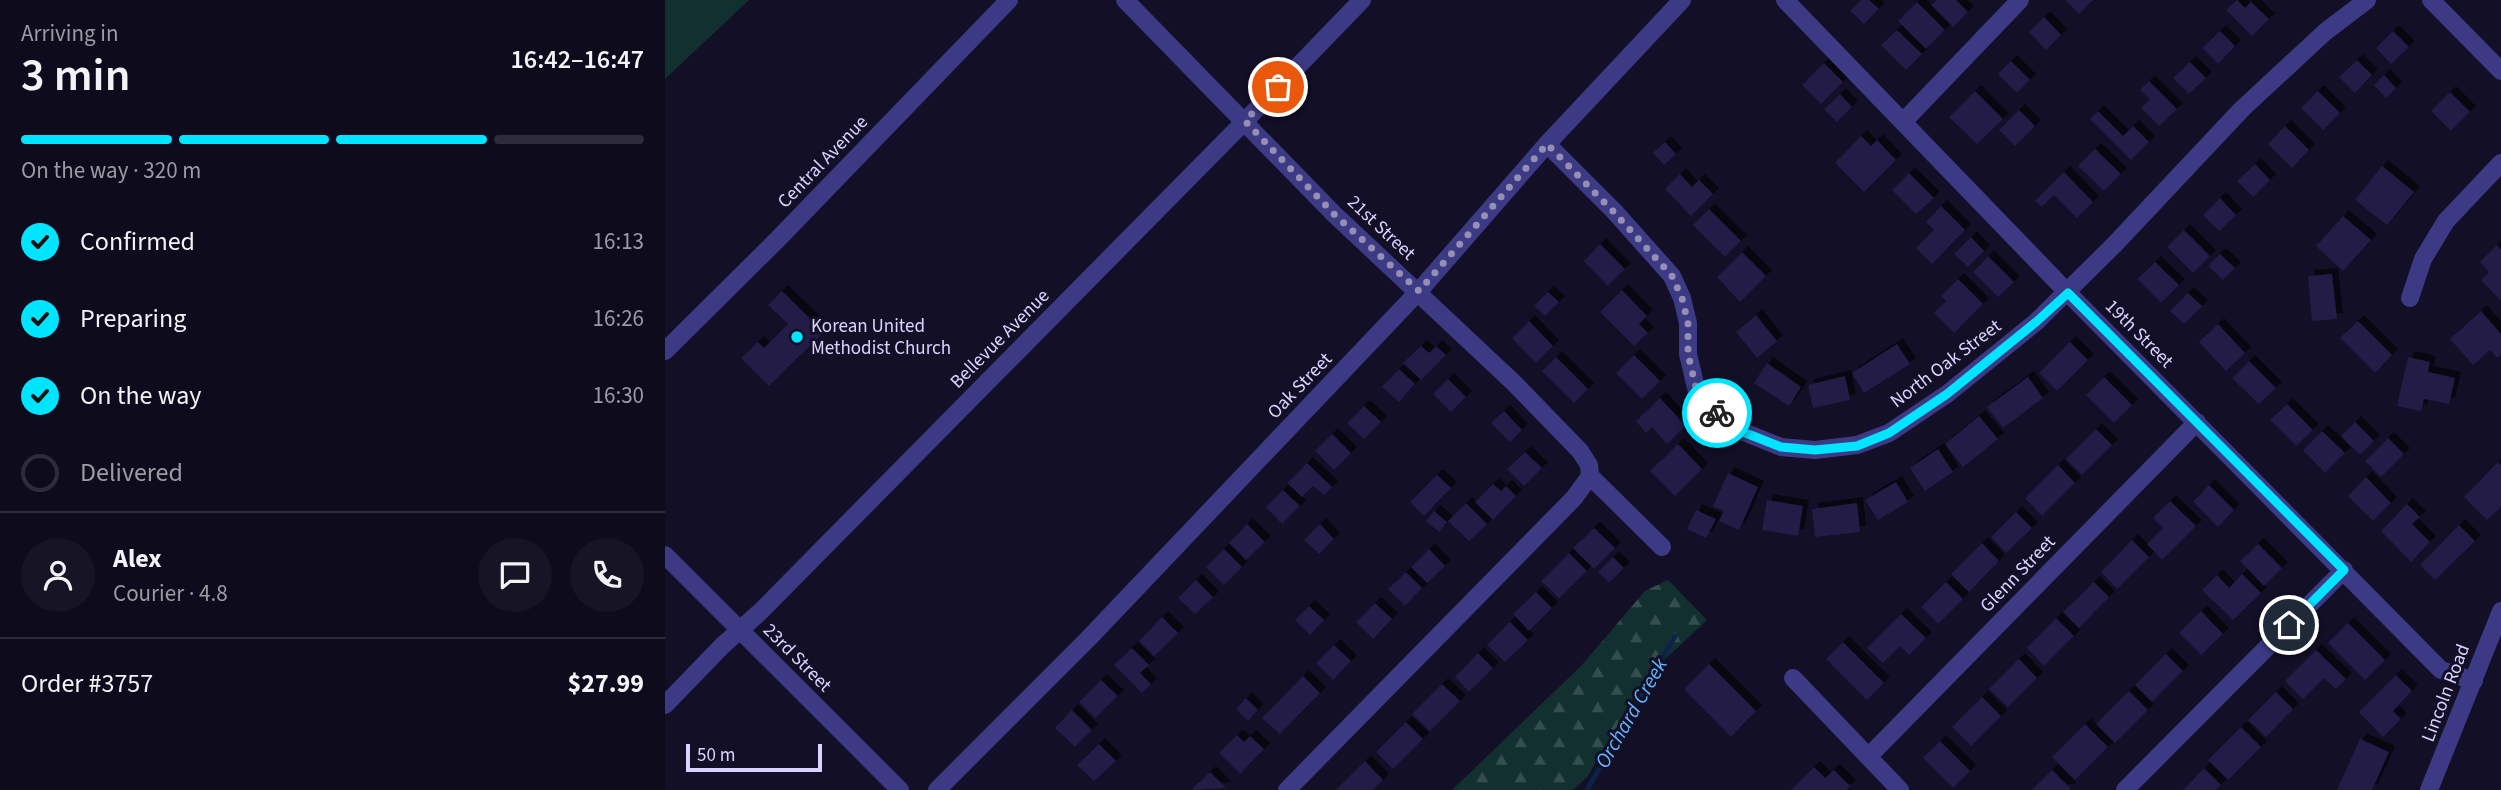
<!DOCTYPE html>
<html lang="en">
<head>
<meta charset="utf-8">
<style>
	body { margin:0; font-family:"Source Sans 3",sans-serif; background:#171425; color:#f1f3f6; height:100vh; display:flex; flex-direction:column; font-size:26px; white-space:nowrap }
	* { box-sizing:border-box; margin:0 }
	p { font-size:23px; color:#9b9ba3 }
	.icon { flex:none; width:38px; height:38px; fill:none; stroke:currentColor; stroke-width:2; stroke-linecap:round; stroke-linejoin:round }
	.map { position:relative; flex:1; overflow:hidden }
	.drawer { display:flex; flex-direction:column; background:#0e0b1c; width:665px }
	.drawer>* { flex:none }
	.scale { position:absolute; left:21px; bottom:18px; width:136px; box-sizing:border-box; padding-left:7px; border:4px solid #d9d4ff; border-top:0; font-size:19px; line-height:24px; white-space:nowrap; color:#d9d4ff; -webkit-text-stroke:5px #130f26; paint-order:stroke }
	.pin { position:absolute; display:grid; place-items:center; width:60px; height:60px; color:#fff; margin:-30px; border:4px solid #fff; border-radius:50%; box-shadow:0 2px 7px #0007 }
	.courier { position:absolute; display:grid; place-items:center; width:70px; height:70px; margin:-35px; border:5px solid #00e5ff; border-radius:50%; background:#fff; color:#222; box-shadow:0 2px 9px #0007 }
	.headline em { font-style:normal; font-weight:600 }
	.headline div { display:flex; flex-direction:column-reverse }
	.headline { display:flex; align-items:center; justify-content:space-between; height:119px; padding:0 21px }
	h1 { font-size:46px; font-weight:600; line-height:52px }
	.bar { display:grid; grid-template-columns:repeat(4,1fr); gap:10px 7px; align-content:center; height:84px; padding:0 21px }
	.bar i { height:9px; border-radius:5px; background:#2e2b3b }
	.bar .active { background:#00e5ff }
	.bar p { grid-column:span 4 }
	.line { display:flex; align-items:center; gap:18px; padding:0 21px; border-top:2px solid #2e2b3b }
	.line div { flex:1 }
	.round { display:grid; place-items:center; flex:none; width:74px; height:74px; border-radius:37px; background:#171425 }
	ol { padding:0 21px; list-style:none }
	li { display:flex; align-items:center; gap:21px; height:77px }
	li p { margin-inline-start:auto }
	li .icon { padding:7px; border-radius:50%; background:#00e5ff; color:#111; stroke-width:4 }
	li:last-child { color:#9b9ba3 }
	li i { width:38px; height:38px; border:4px solid #2e2b3b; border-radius:50% }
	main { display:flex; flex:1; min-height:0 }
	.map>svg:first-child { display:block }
	.forest { fill:url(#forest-firs) }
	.pitch { fill:#12302f }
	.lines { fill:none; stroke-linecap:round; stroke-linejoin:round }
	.stream { stroke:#0c2248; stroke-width:5 }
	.building { fill:#241b47; filter:url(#shadow) }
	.minor { stroke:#3d3a85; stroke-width:18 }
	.done { stroke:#948fb3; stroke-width:7; stroke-dasharray:0 12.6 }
	.route { stroke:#00e5ff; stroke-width:9 }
	.poi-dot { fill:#00e5ff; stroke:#130f26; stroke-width:2.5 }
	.labels { text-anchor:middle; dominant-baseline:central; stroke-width:6; stroke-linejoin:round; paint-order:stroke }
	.street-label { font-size:19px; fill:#d9d4ff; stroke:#130f26 }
	.poi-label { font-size:19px; fill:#d9d4ff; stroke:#130f26; text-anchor:start }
	.water-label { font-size:21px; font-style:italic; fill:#62b6ff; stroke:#130f26 }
</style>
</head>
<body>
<main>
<section class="drawer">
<div class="headline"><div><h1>3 min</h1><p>Arriving in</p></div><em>16:42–16:47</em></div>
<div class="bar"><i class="active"></i><i class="active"></i><i class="active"></i><i></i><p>On the way · 320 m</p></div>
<ol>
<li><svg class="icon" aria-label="check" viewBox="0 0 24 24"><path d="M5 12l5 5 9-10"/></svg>Confirmed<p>16:13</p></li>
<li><svg class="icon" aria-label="check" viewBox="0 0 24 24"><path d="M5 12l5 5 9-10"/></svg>Preparing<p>16:26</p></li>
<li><svg class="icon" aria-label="check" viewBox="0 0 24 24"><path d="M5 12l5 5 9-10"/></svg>On the way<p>16:30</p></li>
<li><i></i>Delivered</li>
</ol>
<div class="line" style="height:126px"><a class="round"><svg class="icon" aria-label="person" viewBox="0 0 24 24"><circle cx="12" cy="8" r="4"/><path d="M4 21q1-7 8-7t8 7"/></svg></a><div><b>Alex</b><p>Courier · 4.8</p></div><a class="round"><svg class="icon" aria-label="chat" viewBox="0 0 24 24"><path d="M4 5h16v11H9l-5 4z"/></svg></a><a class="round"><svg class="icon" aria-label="phone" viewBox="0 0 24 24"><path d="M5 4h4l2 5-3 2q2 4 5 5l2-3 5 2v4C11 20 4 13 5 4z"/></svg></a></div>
<div class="line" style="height:91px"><div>Order #3757</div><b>$27.99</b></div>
</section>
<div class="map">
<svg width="1836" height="790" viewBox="0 0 1836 790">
	<defs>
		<pattern id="forest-firs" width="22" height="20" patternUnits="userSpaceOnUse" patternTransform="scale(1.75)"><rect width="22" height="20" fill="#12302f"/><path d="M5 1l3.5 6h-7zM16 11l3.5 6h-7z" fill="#344d4e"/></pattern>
		<filter id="shadow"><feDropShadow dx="6" dy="-6" stdDeviation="0" flood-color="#0009"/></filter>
	</defs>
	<rect width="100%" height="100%" fill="#130f26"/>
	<path class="forest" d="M1003 580 1042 620 981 677 923 776 908 790H787L916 666 980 591Z"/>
	<path class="pitch" d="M0 0H84L0 79Z"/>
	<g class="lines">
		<path class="stream" d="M922 790 1010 636"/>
	</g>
	<path class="building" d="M1196 0H1204L1214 9 1199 24 1185 11Z
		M1272 0H1291L1303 12 1288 27 1266 5Z
		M1400 0H1428L1414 14Z
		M1572 0 1580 8 1586 2 1604 19 1587 36 1561 10Z
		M1252 2 1280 30 1261 49 1233 21Z
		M1379 17 1396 35 1381 50 1364 32Z
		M1232 30 1257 54 1241 70 1216 45Z
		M1555 31 1570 46 1553 64 1537 48Z
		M1728 31 1744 47 1726 64 1711 48Z
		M1692 60 1707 75 1690 93 1674 77Z
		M1346 61 1365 80 1352 93 1333 74Z
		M1525 62 1541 78 1524 94 1508 78Z
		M1159 63 1178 82 1156 104 1137 85Z
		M1719 75 1731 88 1721 98 1709 85Z
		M1484 81 1512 109 1494 126 1476 108 1485 99 1475 90Z
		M1310 91 1338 119 1312 144 1284 117Z
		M1653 91 1675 113 1658 130 1636 108Z
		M1785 92 1805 112 1786 131 1766 111Z
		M1175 94 1187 107 1172 122 1159 109Z
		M1354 110 1370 126 1350 146 1334 130Z
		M1433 111 1458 136 1468 126 1484 142 1466 160 1425 119Z
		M1620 126 1644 150 1627 168 1603 144Z
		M1196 136 1206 146 1212 140 1231 160 1199 192 1170 163Z
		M1000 142 1011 154 999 165 988 153Z
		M1430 149 1456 174 1439 191 1413 166Z
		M1590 164 1605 180 1588 197 1572 181Z
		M1717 166 1749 192 1722 225 1690 200Z
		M1399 172 1428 202 1412 218 1389 195 1377 207 1370 201Z
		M1244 173 1269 198 1251 214 1227 190Z
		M1015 174 1027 187 1034 180 1048 194 1026 216 1000 189Z
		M1555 198 1571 215 1554 231 1538 215Z
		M1276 206 1300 230 1267 264 1251 248 1269 230 1261 222Z
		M1044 209 1076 241 1060 257 1028 225Z
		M1678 216 1706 240 1678 271 1651 246Z
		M1519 230 1545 256 1528 273 1502 247Z
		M1306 237 1319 251 1303 267 1289 254Z
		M935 244 960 269 943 286 919 261Z
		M1832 245 1836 250V301L1816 280 1824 272 1815 262Z
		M1077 252 1101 276 1075 302 1052 277Z
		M1555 254 1570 268 1558 280 1543 266Z
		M1323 256 1349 282 1333 297 1308 272Z
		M1490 262 1514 285 1496 303 1472 279Z
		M1667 274 1672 319 1647 321 1643 276Z
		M1293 279 1318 304 1289 333 1269 313 1281 301 1276 296Z
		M957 290 982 316 974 324 983 333 969 346 935 312Z
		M117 291 159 332 104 386 76 358 93 342 99 348 123 324 103 305Z
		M883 292 894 302 880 316 869 306Z
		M1523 293 1537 306 1519 324 1505 311Z
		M1816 311 1836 334V355L1832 358 1825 350 1808 365 1785 339Z
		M1091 315 1112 341 1092 358 1071 332Z
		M864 321 888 346 871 363 847 338Z
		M1693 321 1727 355 1710 373 1675 338Z
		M1553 324 1580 353 1561 371 1534 342Z
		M1405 342 1423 360 1392 391 1374 373Z
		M1232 344 1245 364 1199 393 1187 373Z
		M756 346 764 353 771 346 781 355 756 380 738 363Z
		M969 355 995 381 977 399 951 373Z
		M891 357 923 389 909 403 877 371Z
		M1743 357 1765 362 1763 372 1790 378 1784 404 1759 399 1756 411 1732 406Z
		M1584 361 1611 388 1594 404 1567 378Z
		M1102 363 1136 387 1124 406 1089 383Z
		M734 369 750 384 734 402 717 387Z
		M1180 376 1185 400 1148 408 1143 385Z
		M1363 377 1378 398 1338 428 1322 407Z
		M1439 377 1467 405 1449 423 1421 395Z
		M783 379 801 397 786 412 768 394Z
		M995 398 1021 426 1002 444 987 427 981 433 971 421Z
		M1622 404 1648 430 1631 446 1605 420Z
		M699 406 716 422 699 439 682 423Z
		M839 411 857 430 845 442 826 423Z
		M1314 416 1333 439 1298 467 1280 444Z
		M1690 422 1709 441 1695 455 1676 436Z
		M1431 429 1447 445 1417 475 1401 459Z
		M1657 431 1680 453 1660 473 1638 450Z
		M667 434 686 453 669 470 650 451Z
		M1723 438 1739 454 1716 477 1700 461Z
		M1013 444 1037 469 1010 496 985 471Z
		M1273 449 1288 472 1260 491 1245 468Z
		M860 452 877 468 859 486 842 469Z
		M1833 462 1836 465V507L1822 520 1799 497Z
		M642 463 667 487 659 495 648 486 637 497 622 483Z
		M1393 465 1410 483 1377 516 1360 498Z
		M1063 473 1093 487 1074 530 1054 521 1059 511 1048 506Z
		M772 475 786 488 759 516 745 502Z
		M1701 477 1726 503 1708 521 1683 496Z
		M1231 482 1243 502 1213 520 1200 500Z
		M828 484 836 491 841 486 851 496 828 520 810 502Z
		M1544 485 1569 510 1553 527 1528 502Z
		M618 490 635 506 617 524 601 507Z
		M1102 500 1138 506 1133 536 1097 530Z
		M1505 501 1531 526 1497 560 1482 544 1498 528 1488 518Z
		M801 503 822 524 804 541 783 521Z
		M1192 503 1195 532 1150 537 1147 509Z
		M1742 504 1755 517 1747 524 1765 542 1746 562 1716 531Z
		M1031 510 1051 519 1041 538 1022 529Z
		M769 511 782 522 774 532 761 521Z
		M1351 512 1367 528 1341 553 1326 537Z
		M582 524 600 542 581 560 564 543Z
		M655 524 669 539 654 554 639 540Z
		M1794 525 1810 541 1770 580 1755 565Z
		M929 528 950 548 929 569 908 548Z
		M1467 540 1484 557 1452 589 1436 572Z
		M1317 543 1334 561 1304 592 1286 574Z
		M1593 544 1617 568 1599 586 1575 561Z
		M559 549 577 567 559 585 541 567Z
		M764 549 780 566 762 583 746 567Z
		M904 553 922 571 894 598 876 581Z
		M948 557 959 568 944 583 933 572Z
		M741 572 757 588 740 606 723 589Z
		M1577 574 1596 593 1568 620 1537 590 1552 575 1564 588Z
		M531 580 548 597 530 614 513 598Z
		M1281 582 1298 599 1273 624 1256 607Z
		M1429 582 1444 597 1414 628 1398 612Z
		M871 592 887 608 864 631 848 614Z
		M710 603 727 619 708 639 691 622Z
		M644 606 659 620 645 635 630 620Z
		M1536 611 1558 634 1536 655 1514 633Z
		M1236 614 1261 638 1244 655 1235 646 1218 663 1202 648Z
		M497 617 513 633 489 656 474 641Z
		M1391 618 1409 636 1379 666 1362 648Z
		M845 622 863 640 840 662 822 645Z
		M1683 623 1720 660 1700 680 1663 643Z
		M1178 642 1219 683 1202 700 1161 659Z
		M669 645 686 661 668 680 651 663Z
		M467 648 484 665 475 673 486 684 477 693 449 665Z
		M1651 650 1681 679 1671 689 1659 678 1638 699 1620 681Z
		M813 653 828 668 804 692 790 677Z
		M1501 654 1518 671 1487 702 1470 685Z
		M1354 659 1372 678 1343 707 1324 689Z
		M1044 664 1091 711 1066 737 1019 689Z
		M1731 675 1747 691 1728 711 1736 719 1718 737 1694 712Z
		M638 676 655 693 615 734 597 718Z
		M436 680 453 696 430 718 414 702Z
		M777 684 795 701 765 731 747 714Z
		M1464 691 1483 710 1450 743 1431 724Z
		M1611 692 1628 709 1601 737 1583 720Z
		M1317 697 1336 716 1306 746 1287 727Z
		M581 698 593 710 583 721 571 709Z
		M407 710 427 730 410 747 390 728Z
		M741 722 758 739 728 769 711 752Z
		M1420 724 1443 747 1410 780 1387 757Z
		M1576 727 1596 747 1563 780 1543 760Z
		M572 735 579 742 585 736 599 749 575 774 554 753Z
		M1695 739 1724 752 1707 790H1672Z
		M1275 741 1305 771 1288 788 1258 758Z
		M434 744 451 761 429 781 412 765Z
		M700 761 718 780 708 790H671Z
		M1149 767 1160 778 1169 770 1185 786 1182 790H1126Z
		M1539 768 1556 785 1551 790H1518Z
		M1387 770 1405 788 1404 790H1367Z
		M545 772 561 788 526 790Z"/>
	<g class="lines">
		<path class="minor" d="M460 0 669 214 849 383 915 451 924 465 925 476 997 547
			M1120 0 1403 293 1776 670 1809 681
			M1766 0 1836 71
			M1238 122 1355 0
			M882 144 949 211 1007 276 1017 298 1023 323V354L1032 392 1064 426 1116 447 1150 450 1192 445 1224 433 1282 394 1371 322 1449 245 1577 109 1660 32 1702 0
			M1745 298 1758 259 1781 221 1836 163
			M0 351 112 240 344 0
			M0 555 235 790
			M1128 678 1235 790
			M0 705 57 646 95 612 580 121 697 0
			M1204 756 1532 422
			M272 790 423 639 754 291 882 144 1017 0
			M622 790 909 498 925 476
			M1460 790 1679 570
			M1764 790 1836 611"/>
	</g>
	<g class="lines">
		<path class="done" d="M613 87 580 121 669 214 754 291 882 144 948 211 1007 276 1017 298 1023 323V354L1032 392 1052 413"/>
		<path class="route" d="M1052 413 1063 426 1116 447 1150 450 1192 446 1224 433 1282 394 1371 322 1403 293 1679 570 1624 625"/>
	</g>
	<circle class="poi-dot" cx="132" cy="337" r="7"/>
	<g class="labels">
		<g class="street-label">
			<text transform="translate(158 162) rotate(-46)">Central Avenue</text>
			<text transform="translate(716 228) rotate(43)">21st Street</text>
			<text transform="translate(1474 334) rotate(45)">19th Street</text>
			<text transform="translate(335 339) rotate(-45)">Bellevue Avenue</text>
			<text transform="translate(1281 364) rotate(-37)">North Oak Street</text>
			<text transform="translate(635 386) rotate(-46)">Oak Street</text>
			<text transform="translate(1353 574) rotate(-46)">Glenn Street</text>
			<text transform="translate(132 658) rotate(45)">23rd Street</text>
			<text transform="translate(1781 693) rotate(-69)">Lincoln Road</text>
		</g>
		<g class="poi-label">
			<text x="146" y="326">Korean United<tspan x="146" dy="22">Methodist Church</tspan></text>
		</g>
		<g class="water-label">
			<text transform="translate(966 713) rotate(-60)">Orchard Creek</text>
		</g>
	</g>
</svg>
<div class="scale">50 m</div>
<div class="pin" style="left:613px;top:87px;background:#ea580c"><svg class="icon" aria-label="bag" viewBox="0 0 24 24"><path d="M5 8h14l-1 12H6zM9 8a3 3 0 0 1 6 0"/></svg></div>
<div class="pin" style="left:1624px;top:625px;background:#1f2937"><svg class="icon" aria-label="home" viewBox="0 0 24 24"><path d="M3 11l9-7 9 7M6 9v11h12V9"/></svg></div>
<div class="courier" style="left:1052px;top:413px"><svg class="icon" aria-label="bike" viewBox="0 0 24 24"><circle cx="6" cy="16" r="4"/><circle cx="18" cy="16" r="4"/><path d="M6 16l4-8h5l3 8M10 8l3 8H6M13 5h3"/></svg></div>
</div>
</main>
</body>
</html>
